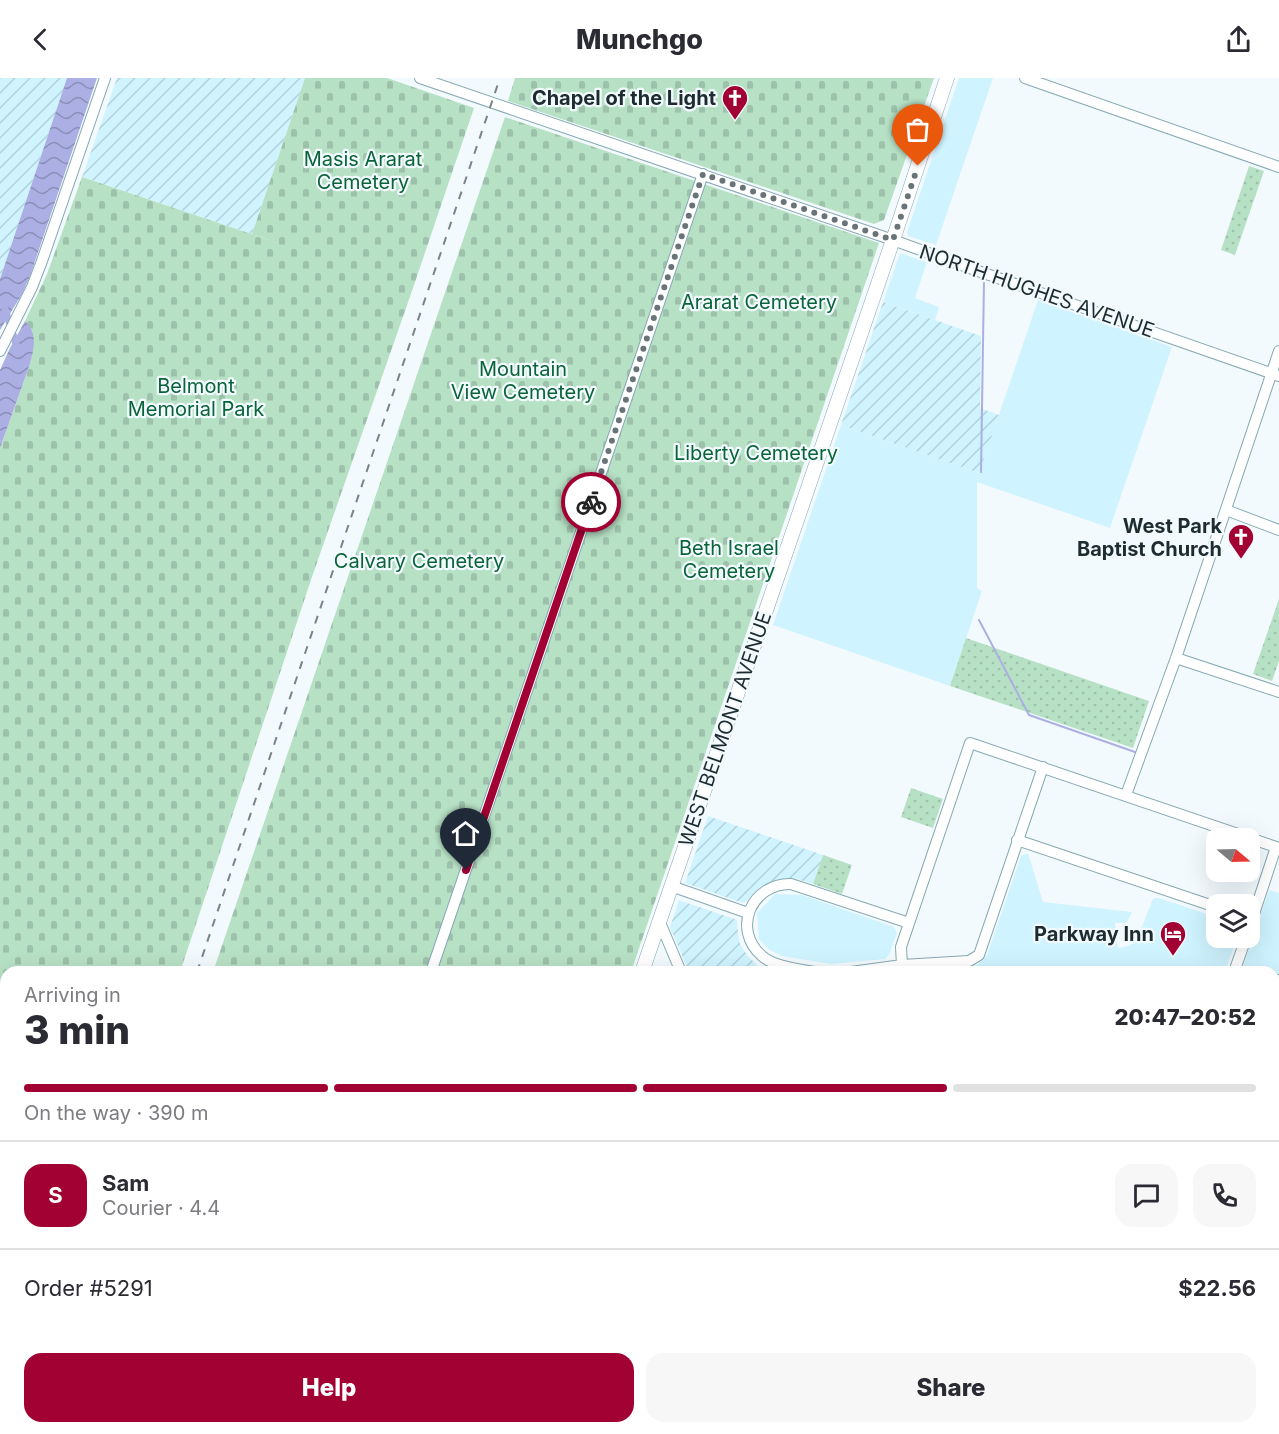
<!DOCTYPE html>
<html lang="en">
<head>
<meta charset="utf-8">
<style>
	body { margin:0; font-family:Inter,sans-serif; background:#f7f7f7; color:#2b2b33; height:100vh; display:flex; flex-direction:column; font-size:22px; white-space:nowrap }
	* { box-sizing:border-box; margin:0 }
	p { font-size:20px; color:#7c7c81 }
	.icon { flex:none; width:33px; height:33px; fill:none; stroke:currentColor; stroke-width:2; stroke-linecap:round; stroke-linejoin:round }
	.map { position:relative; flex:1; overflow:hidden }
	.panel { position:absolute; left:0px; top:888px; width:1280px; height:468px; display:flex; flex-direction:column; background:#fff; border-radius:18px 18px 0 0; box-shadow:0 6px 24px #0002 }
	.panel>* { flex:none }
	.needle { width:39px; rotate:109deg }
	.fabs { position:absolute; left:1206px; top:750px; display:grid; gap:12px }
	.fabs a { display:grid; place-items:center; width:54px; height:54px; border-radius:12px; background:#fff; box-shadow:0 6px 24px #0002; font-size:30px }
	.pin { position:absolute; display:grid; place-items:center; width:51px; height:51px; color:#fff; margin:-62px -26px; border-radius:50% 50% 50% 0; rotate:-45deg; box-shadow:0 0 6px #0007 }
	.pin .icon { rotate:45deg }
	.courier { position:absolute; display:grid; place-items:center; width:60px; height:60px; margin:-30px; border:4px solid #a20233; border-radius:50%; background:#fff; color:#222; box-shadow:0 2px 8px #0007 }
	.headline em { font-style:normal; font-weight:800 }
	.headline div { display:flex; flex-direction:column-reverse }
	.headline { display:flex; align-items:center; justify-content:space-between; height:102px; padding:0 24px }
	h1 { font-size:39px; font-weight:800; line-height:45px }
	.bar { display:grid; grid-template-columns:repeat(4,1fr); gap:9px 6px; align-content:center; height:72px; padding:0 24px }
	.bar i { height:8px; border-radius:4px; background:#e1e1e2 }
	.bar .active { background:#a20233 }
	.bar p { grid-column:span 4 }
	.line { display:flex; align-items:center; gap:15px; padding:0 24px; border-top:2px solid #e1e1e2 }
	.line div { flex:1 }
	.round { display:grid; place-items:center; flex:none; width:63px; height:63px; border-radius:18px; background:#f7f7f7 }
	.cta { display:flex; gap:12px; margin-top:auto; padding:12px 24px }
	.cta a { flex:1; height:69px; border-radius:18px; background:#a20233; color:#fff; font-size:24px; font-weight:800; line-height:69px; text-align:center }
	.cta a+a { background:#f7f7f7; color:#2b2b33 }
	header { display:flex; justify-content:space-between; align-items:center; height:78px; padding:0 24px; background:#fff; font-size:27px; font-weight:800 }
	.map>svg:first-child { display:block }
	.built { fill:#cff4ff }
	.industrial { fill:url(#industrial-furrows) }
	.grass { fill:url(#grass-dots) }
	.cemetery { fill:url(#cemetery-stones) }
	.park { fill:url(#park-tufts) }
	.water { fill:url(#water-waves) }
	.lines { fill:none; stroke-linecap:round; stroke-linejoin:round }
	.stream { stroke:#abafe3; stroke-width:2 }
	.canal { stroke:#abafe3; stroke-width:7 }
	.minor-casing { stroke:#86a9b4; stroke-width:12 }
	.major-casing { stroke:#86a9b4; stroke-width:15 }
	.highway-casing { stroke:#86a9b4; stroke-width:16 }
	.minor { stroke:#fff; stroke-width:10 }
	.major { stroke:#fff; stroke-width:14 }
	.highway { stroke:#fff; stroke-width:15 }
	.rail { stroke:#798488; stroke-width:2; stroke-dasharray:8 8; stroke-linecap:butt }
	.done { stroke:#687478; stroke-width:6; stroke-dasharray:0 10.8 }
	.route { stroke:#a20233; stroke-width:8 }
	.labels { text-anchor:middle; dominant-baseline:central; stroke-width:4.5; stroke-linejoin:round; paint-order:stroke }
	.poi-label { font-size:20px; font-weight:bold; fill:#1d2c30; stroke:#f3fafd; text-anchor:end }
	.park-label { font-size:20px; fill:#0a6439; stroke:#f3fafd }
	.street-label { font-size:20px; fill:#1d2c30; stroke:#f3fafd }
</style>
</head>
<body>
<header><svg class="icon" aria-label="back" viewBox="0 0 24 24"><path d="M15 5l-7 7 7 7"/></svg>Munchgo<svg class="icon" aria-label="share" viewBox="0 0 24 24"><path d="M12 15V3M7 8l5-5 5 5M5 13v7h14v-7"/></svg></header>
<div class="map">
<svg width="1279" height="1356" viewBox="0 0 1279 1356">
	<defs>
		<pattern id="industrial-furrows" width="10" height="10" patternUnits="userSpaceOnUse" patternTransform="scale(1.5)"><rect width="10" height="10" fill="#cff4ff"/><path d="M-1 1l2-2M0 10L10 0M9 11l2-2" fill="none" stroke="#b1d1db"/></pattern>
		<pattern id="grass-dots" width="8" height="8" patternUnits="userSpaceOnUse" patternTransform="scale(1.5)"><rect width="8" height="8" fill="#b7e1c5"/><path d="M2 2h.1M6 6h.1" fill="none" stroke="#9dc1aa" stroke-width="1.8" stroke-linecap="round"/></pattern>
		<pattern id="cemetery-stones" width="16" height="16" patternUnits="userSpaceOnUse" patternTransform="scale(1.5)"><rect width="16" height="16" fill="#b7e1c5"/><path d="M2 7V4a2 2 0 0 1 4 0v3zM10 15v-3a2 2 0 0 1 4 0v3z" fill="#9dc1aa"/></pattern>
		<pattern id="park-tufts" width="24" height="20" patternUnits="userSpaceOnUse" patternTransform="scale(1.5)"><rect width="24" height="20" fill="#b7e1c5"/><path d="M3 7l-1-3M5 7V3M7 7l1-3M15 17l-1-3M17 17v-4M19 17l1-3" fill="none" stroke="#9dc1aa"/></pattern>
		<pattern id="water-waves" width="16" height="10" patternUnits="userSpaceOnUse" patternTransform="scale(1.5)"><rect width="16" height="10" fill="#abafe3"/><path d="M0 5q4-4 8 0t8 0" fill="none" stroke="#8b8fb8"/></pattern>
	</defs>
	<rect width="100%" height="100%" fill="#f3fafd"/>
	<path class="built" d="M959 0H993L936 167 908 158 907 154Z
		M900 175 927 184 915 220 939 229 935 242 883 224Z
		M1038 222 1172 269 1110 450 977 404V510L982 513 950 608 773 547 841 347 979 395Z
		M1028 775 1043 824 1132 834 1129 840 1126 845H1115L1118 870 1128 868 1134 865 1138 859 1152 823 1154 820H1159L1216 839V860H1237L1225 894H910L972 888 977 887 984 881 987 877 1021 778Z
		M1269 812 1279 815V897L1274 898V894H1241Z
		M775 816 802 817 894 849 897 855 889 877 885 881 831 886 782 878 768 871 759 861 757 835Z
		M1279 986V1038L1274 1036V987Z
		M1274 1078 1279 1080V1134L1274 1133Z"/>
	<path class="industrial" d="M0 0H67L0 201Z
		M117 0H305L252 156 82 99Z
		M883 224 981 258 980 330 999 337 979 395 841 347Z
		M708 738 823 777 813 806 797 801 788 800 776 802 760 809 747 823 743 825 685 805Z
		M679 822 737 842 738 855 740 866 747 877 759 889 757 894H689L670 849Z
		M6 1246V1350H27L25 1356H0V1248Z"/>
	<path class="grass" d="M1249 88 1264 93 1235 177 1221 172Z
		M1279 521V583L1272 603 1253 596Z
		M966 560 1149 623 1133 670 950 608Z
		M911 710 943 721 933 750 901 739Z
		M823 777 852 787 842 816 813 806Z
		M332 1350H474L472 1356H350Z"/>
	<path class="cemetery" d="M305 0H387L474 30 413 210 314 493 180 894H6V1132L0 1130V370L30 286C33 273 35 253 25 243L47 196 82 99 281 166 252 156Z
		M515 0H934L884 142 874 146 508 23Z
		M505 39 879 165 631 894H223L214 891Z"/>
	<path class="park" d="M1274 1153 1279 1155V1356H498L500 1350H1274Z"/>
	<path class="water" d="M67 0H97L30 198 22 216 0 252V201Z
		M25 243C38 256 34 269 30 286L0 370V292L10 270Z"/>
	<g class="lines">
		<path class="stream" d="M981 394 984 202
			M979 542 1029 637 1135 674"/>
		<path class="canal" d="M5 231 17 269"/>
		<g class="minor-casing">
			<path id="minor" d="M420 0 893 162 978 193 1279 298
				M1025 0 1279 89
				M0 273 32 209 42 183 105 0
				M1226 432 1279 452
				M1176 580 1279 614
				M1126 717 1176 580 1279 273
				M1017 762 1216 829
				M671 808 748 835
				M659 842 681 894
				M902 887 901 869 970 665 1276 769 1250 848
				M431 894 703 96
				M815 894C798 891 775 889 762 878 731 851 752 805 791 806L909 845
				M851 894 902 887 969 883 979 877 1043 689
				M1234 894 1246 860
				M1274 904 1279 902
				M0 1140 6 1142
				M1274 1141 1279 1143
				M306 1350 324 1356
				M270 1356 272 1350"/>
		</g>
		<g class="major-casing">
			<path id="major" d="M642 894 893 162 947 0
				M484 1356 486 1350"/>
		</g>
		<g class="highway-casing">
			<path id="highway" d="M1274 924 1279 923
				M1274 936 1279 935
				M1274 953 1279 952
				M1274 975H1279
				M0 1208 6 1207
				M0 1225 6 1223"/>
		</g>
		<use href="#minor" class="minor"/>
		<use href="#major" class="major"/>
		<use href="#highway" class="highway"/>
		<path class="rail" d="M197 894 500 0
			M41 1356 43 1350"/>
	</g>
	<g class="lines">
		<path class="done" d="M591 424 703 96 893 162 918 88"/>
		<path class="route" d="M466 792 591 424"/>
	</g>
	<defs>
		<g id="church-pin" transform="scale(1.35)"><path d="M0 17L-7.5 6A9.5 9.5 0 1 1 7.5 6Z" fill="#a20233" stroke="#f3fafd"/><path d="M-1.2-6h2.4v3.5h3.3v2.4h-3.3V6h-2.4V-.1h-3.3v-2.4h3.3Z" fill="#fff"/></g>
		<g id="hotel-pin" transform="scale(1.35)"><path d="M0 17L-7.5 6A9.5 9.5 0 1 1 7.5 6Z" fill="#a20233" stroke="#f3fafd"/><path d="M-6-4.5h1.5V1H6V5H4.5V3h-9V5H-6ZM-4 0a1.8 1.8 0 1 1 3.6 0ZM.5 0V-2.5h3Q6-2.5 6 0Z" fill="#fff"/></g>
	</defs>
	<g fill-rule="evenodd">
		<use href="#church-pin" x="735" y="20"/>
		<use href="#church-pin" x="1241" y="459"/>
		<use href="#hotel-pin" x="1173" y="856"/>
	</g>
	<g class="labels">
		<g class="poi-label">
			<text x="716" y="20">Chapel of the Light</text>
			<text x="1222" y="448">West Park<tspan x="1222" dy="23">Baptist Church</tspan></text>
			<text x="1154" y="856">Parkway Inn</text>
		</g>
		<g class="park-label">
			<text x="363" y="81">Masis Ararat<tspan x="363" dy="23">Cemetery</tspan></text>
			<text x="759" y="224">Ararat Cemetery</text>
			<text x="523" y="291">Mountain<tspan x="523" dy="23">View Cemetery</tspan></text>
			<text x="196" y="308">Belmont<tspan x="196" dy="23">Memorial Park</tspan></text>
			<text x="756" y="375">Liberty Cemetery</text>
			<text x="729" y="470">Beth Israel<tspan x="729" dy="23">Cemetery</tspan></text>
			<text x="419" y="483">Calvary Cemetery</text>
		</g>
		<g class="street-label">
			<text transform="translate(1037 213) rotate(19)">NORTH HUGHES AVENUE</text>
			<text transform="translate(725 651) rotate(-71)">WEST BELMONT AVENUE</text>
		</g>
	</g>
</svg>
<div class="fabs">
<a><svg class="needle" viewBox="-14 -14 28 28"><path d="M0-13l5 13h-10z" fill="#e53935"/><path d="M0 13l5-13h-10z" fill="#7c7c81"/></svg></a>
<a><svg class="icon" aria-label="layers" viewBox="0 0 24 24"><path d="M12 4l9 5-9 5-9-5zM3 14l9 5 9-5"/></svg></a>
</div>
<div class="pin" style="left:918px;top:88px;background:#ea580c"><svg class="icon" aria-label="bag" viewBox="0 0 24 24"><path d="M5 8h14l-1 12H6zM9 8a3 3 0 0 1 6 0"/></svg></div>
<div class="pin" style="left:466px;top:792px;background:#1f2937"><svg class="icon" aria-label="home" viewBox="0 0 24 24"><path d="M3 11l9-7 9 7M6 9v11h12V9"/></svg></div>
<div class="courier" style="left:591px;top:424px"><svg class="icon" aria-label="bike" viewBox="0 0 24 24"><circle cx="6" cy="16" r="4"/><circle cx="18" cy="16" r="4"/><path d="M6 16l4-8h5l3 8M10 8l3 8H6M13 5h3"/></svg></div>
<section class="panel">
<div class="headline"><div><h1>3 min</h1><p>Arriving in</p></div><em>20:47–20:52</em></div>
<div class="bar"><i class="active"></i><i class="active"></i><i class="active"></i><i></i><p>On the way · 390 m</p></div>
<div class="line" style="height:108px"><b class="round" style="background:#a20233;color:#fff">S</b><div><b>Sam</b><p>Courier · 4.4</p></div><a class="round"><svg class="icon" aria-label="chat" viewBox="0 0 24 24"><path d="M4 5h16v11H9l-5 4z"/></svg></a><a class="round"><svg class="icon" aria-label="phone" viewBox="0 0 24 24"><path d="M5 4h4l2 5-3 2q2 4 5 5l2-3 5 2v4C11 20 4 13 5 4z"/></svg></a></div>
<div class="line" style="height:78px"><div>Order #5291</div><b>$22.56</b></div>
<div class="cta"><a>Help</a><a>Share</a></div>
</section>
</div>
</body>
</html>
